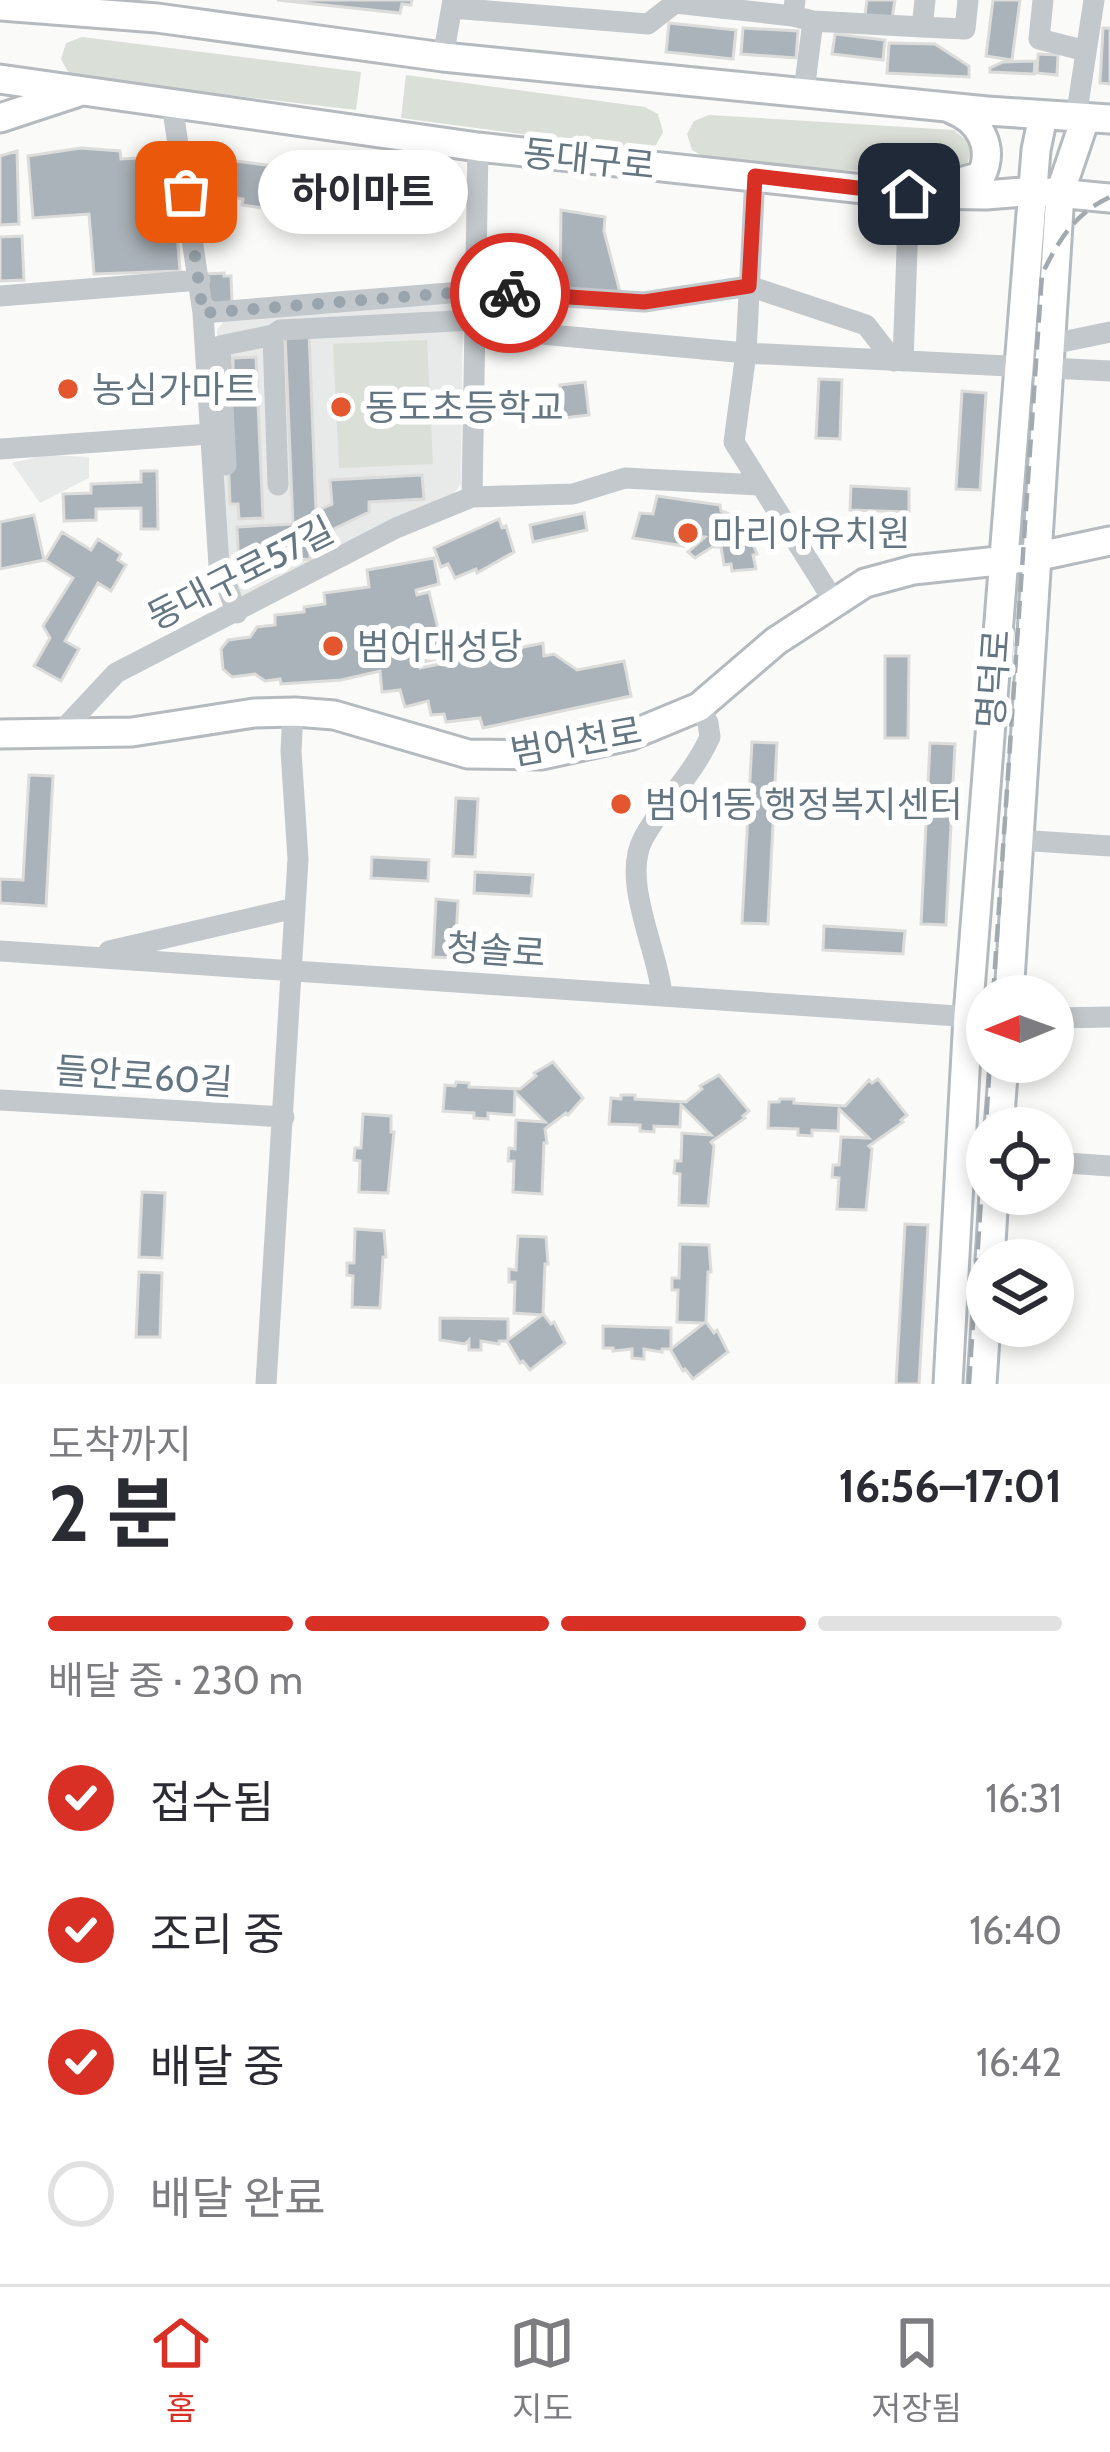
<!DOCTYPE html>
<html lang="ko">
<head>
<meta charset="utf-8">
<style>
	body { margin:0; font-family:Cabin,"Noto Sans KR",sans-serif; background:#f2f2f3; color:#2b2b33; height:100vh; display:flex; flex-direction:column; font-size:45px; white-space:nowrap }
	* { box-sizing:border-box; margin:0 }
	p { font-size:39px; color:#7c7c81 }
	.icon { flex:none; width:66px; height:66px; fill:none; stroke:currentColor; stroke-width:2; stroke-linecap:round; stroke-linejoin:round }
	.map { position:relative; height:1384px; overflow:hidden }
	.side { display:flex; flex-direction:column; background:#fff; flex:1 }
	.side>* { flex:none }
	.needle { width:78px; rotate:269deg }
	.tools { position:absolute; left:966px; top:975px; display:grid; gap:24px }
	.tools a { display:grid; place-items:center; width:108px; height:108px; border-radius:50%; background:#fff; box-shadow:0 6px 18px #0003; font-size:60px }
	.pin { position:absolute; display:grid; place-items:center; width:102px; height:102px; color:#fff; margin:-51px; border-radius:24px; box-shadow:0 6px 18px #0006 }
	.courier { position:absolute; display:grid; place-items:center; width:120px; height:120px; margin:-60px; border:9px solid #d93025; border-radius:50%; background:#fff; color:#222; box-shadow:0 3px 15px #0007 }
	.bubble { position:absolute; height:84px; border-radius:42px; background:#fff; box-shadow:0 6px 18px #0003; font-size:39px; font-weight:700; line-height:84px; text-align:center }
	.headline em { font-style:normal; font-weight:700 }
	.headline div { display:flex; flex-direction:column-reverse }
	.headline { display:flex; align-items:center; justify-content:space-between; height:204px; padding:0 48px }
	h1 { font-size:78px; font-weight:700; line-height:90px }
	.bar { display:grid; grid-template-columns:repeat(4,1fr); gap:18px 12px; align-content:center; height:144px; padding:0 48px }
	.bar i { height:15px; border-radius:9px; background:#e1e1e2 }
	.bar .on { background:#d93025 }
	.bar p { grid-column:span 4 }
	ol { padding:0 48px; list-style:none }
	li { display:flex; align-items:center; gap:36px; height:132px }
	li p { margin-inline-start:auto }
	li .icon { padding:12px; border-radius:50%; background:#d93025; color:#fff; stroke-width:4 }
	li:last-child { color:#7c7c81 }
	li i { width:66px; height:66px; border:6px solid #e1e1e2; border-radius:50% }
	.dock { display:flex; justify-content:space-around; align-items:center; height:168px; border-top:3px solid #e1e1e2; background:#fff; font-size:33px; color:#7c7c81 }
	.dock a { display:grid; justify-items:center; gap:6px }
	.dock .on { color:#d93025 }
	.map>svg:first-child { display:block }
	.built { fill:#e8e9e9 }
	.green { fill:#dadfd7 }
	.building { fill:#aab3b9; stroke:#dcdcda; stroke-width:3 }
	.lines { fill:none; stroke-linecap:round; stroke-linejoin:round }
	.major-casing { stroke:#b5babe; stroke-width:33 }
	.minor { stroke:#c3c8cc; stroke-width:21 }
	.major { stroke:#fff; stroke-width:27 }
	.rail { stroke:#a2aab0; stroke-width:4.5; stroke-dasharray:18 9; stroke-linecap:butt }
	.done { stroke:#99a4ac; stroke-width:12; stroke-dasharray:0 21.6 }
	.route { stroke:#d93025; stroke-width:15 }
	.poi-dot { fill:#e4572e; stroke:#fff; stroke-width:4.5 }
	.labels { text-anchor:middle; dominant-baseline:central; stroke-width:12; stroke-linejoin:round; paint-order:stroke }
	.street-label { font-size:36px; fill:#657683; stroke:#fff }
	.poi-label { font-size:36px; fill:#657683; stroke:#fff; text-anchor:start }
</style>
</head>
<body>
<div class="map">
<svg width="1110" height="1384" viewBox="0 0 1110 1384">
	<rect width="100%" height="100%" fill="#fafaf8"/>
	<path class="built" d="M452 301 463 313 461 484 452 496 246 599 237 590 226 562 217 330 226 319Z
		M45 455 89 457V478L40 503 12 463Z"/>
	<path class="green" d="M82 37 361 72 356 110 78 77 68 72 61 59 66 43Z
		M406 75 645 107 658 114 663 132 656 145 641 150 401 118Z
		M709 115 954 130 969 143C972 160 967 168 951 174L839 170 706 158 692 150 687 134 694 121Z
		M427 340 433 464 339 468 333 344Z"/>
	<path class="building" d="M277 0H412L411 5 402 4 400 13Z
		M867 0H895L892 19 865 15Z
		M993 0H1020L1012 60 986 56Z
		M669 23 736 30 733 59 666 52Z
		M743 28 798 31 796 58 741 54Z
		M1103 28H1110V84L1100 83Z
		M835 34 885 40 883 60 832 54Z
		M889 43 935 44 969 66V77L887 73Z
		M1038 54 1058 55 1057 75 1037 73Z
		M1035 61 1034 74 990 72V68L1003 62Z
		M81 148 120 151 121 159 139 158 143 210 175 208 180 271 94 274 89 214 33 218 28 156Z
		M17 151 19 224 0 225V156Z
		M221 159 289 168 283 211 242 205 243 199 216 195Z
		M353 185 421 194 418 219 350 206Z
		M211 198 216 225 199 228 194 201Z
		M561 210 605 217 604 231 620 292H560Z
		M22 236 24 280 0 281V237Z
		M224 273V276H231L232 303 214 304 207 298 206 274Z
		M309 332 316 511 332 504 330 480 422 475 424 499 369 502V512L321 535 316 524 317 550H310V559L286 560V568L239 570 237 527 293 524 285 333Z
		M256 357 263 518 239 519 238 504H230L225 377 233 376V358Z
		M819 379 842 380 840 439 816 438Z
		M585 382 589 415 563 418 560 385Z
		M962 391 986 393 980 490 956 489Z
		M141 471H157L158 529H141V508L96 509V520L64 521 63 494 91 493V484L141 482Z
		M851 486 909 489V512L850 510Z
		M657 496 720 505 721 511 734 516 740 527 745 525 757 554 753 555 756 569 732 571 731 564 724 565 721 547H712L695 558 688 552 705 537 691 535 684 546 633 538 640 513 653 514Z
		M584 513 587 530 533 542 530 525Z
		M34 515 44 560 0 569V522Z
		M499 519 502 528 506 526 514 552 477 573 476 569 455 578 448 564 441 567 434 548Z
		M62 532 91 550 98 539 121 554 118 560 126 565 111 591 98 583 65 641 79 649 61 681 34 666 50 638 43 626 73 578 45 560Z
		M434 558 439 584 416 590 417 595 429 592 445 657 418 663 420 668 543 643 544 656 554 654 577 670 624 661 631 696 483 728 480 718 446 722 444 714 431 715 428 701 405 707 400 690 382 692 380 671 341 680 281 684 280 679 265 681 255 674 232 677 223 669 221 649 228 640 250 637 257 627 275 625V615L304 612V607L325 604 324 593 369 587 367 570Z
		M885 656H909L908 738H885Z
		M752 742 777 743 768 924 742 923Z
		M930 743 955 744 946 925 921 924Z
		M29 775 53 776 46 906 0 903V879L23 880Z
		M456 798 478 799 475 857 453 856Z
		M372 857 429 860 428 881 371 878Z
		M475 872 533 875 531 896 474 893Z
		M436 899 458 901 455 958 433 957Z
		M824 926 905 931 903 954 823 950Z
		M553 1062 583 1098 568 1115 566 1113 545 1129 547 1143H544L542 1194 513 1192 514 1161H508L509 1148 515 1149 516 1120 545 1122 515 1092 514 1115 488 1113V1119L474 1118V1113L443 1111 445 1085 455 1086 456 1082 469 1083V1087L520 1089 536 1076 534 1073Z
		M719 1075 749 1111 743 1116 745 1118 711 1142 714 1146 708 1206 679 1205 680 1174 674 1173 675 1161H681L682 1133 711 1135 681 1105 680 1127 654 1126V1132L640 1131V1125L609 1124 611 1098 621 1099V1095H635V1099L686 1102 702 1089 700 1086Z
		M878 1079 907 1115 901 1120 903 1122 869 1146 872 1149 866 1210 837 1209 839 1178 832 1177 833 1165H839L841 1137 869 1138 839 1109 838 1131 812 1130V1136L798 1135V1129L768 1128 769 1102H779L780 1099H794V1103L845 1106 869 1080 872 1083Z
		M363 1114 391 1116V1132H394L388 1193 359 1192 360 1161 354 1160 355 1148H361Z
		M142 1192 165 1193 162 1258 139 1257Z
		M905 1224 928 1225 919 1384H896Z
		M355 1229 384 1231 386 1257H383L380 1308 352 1307 353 1276 347 1275V1263H354Z
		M518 1236 546 1237 548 1264H545L543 1314 551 1324 554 1322 565 1343 530 1370 523 1361 520 1363 507 1341H499V1344L481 1341V1350H469V1340L465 1344 440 1340V1318L508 1319V1340L542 1315 514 1313 515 1282H509V1269L516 1270Z
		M680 1244 709 1245 711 1272H708L706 1322 714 1333 717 1330 728 1352 693 1379 685 1369 683 1371 670 1349H662V1352L644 1349V1359L632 1358V1349L613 1351V1348H603V1326L671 1328V1349L704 1323 677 1322 678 1290H672V1278H679Z
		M139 1272 162 1273 160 1337H136Z"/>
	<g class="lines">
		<g class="major-casing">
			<path id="major" d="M0 6 157 18 443 57 987 111 1110 119
				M0 79 478 147 909 194 986 195 1035 191 1110 198
				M0 118 76 93
				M950 185 981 176C995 147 980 120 951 109
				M0 734 132 732 254 713 295 712 334 715 468 754 542 755 629 736 699 707 776 641 865 583 913 570 1035 557 1110 541
				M1009 996 1060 193 1085 119
				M999 1128 1004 1062
				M990 1260 994 1194
				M948 1384 968 1016 1036 150 1043 116
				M982 1384 987 1306"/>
		</g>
		<path class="minor" d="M795 0 793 16 813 21 804 91
			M1043 0 1039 39 1086 51
			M452 8 648 24 675 3 793 16
			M813 21 922 27 925 0
			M922 27 965 29 968 0
			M443 57 453 0
			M172 104 203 313 219 566 237 613
			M1076 118 1094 0
			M755 176 746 353 734 442 835 603
			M0 296 200 280
			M203 313 474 291 644 302 749 286 866 325 894 361
			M476 328 746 353 1110 371
			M273 335 278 485
			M1052 344 1110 332
			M903 361 909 194
			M0 449 210 434
			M226 465 220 346 273 335 280 330 475 320
			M472 497 573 494 625 478 759 485
			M58 735 116 673 396 528 472 497 478 147
			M1018 840 1110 846
			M0 951 987 1018
			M109 951 295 908
			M662 995C658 950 621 881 643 839 662 803 693 775 710 737L708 723 699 707
			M1053 1018 1110 1017
			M0 1100 284 1117
			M1053 1162 1110 1166
			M266 1384 298 859 291 751 293 712"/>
		<use href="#major" class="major"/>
		<path class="rail" d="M993 996 1042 274C1059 240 1074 214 1110 197
			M969 1384 990 1062"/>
	</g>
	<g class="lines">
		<path class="done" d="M186 192 203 313 474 291 510 293"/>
		<path class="route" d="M510 293 644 302 749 286 755 176 909 194"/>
	</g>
	<g class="poi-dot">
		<circle cx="68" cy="389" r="12"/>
		<circle cx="341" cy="407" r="12"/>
		<circle cx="688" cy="533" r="12"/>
		<circle cx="333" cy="646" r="12"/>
		<circle cx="621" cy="804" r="12"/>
	</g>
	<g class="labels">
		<g class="street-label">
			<text transform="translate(589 159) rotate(6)">동대구로</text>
			<text transform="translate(240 573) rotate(-27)">동대구로57길</text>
			<text transform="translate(993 679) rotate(-86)">명덕로</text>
			<text transform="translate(576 741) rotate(-10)">범어천로</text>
			<text transform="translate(496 950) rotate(4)">청솔로</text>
			<text transform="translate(144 1076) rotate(4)">들안로60길</text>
		</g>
		<g class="poi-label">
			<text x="92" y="389">농심가마트</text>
			<text x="365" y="407">동도초등학교</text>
			<text x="712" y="533">마리아유치원</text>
			<text x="357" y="646">범어대성당</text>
			<text x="645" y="804">범어1동 행정복지센터</text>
		</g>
	</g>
</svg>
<div class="tools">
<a><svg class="needle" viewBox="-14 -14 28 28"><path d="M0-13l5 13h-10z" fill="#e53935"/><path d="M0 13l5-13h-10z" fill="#7c7c81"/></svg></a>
<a><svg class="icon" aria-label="locate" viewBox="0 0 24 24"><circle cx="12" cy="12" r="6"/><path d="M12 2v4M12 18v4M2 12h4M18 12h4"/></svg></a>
<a><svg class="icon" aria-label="layers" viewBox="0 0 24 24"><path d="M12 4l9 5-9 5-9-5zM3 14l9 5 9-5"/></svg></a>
</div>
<div class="pin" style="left:186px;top:192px;background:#ea580c"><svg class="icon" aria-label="bag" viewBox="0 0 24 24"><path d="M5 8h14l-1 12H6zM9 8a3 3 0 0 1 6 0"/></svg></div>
<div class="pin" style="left:909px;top:194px;background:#1f2937"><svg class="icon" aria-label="home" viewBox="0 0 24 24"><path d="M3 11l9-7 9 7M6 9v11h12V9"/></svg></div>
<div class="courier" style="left:510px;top:293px"><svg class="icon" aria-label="bike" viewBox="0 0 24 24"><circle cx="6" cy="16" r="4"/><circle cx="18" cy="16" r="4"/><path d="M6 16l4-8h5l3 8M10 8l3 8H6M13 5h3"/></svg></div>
<div class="bubble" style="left:258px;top:150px;width:210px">하이마트</div>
</div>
<section class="side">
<div class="headline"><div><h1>2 분</h1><p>도착까지</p></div><em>16:56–17:01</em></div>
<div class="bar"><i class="on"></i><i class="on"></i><i class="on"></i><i></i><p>배달 중 · 230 m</p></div>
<ol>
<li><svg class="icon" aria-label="check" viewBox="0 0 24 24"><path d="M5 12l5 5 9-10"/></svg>접수됨<p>16:31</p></li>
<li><svg class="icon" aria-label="check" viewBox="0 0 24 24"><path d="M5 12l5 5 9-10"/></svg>조리 중<p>16:40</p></li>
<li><svg class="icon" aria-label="check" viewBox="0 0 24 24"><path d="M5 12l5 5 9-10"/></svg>배달 중<p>16:42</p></li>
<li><i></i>배달 완료</li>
</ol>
</section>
<nav class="dock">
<a class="on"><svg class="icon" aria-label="home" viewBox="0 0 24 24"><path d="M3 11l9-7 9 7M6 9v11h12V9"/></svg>홈</a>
<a><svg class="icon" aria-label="map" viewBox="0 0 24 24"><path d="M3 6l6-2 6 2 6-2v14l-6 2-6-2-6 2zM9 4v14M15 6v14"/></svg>지도</a>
<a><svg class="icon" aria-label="saved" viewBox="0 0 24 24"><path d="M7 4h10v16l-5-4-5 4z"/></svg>저장됨</a>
</nav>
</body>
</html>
